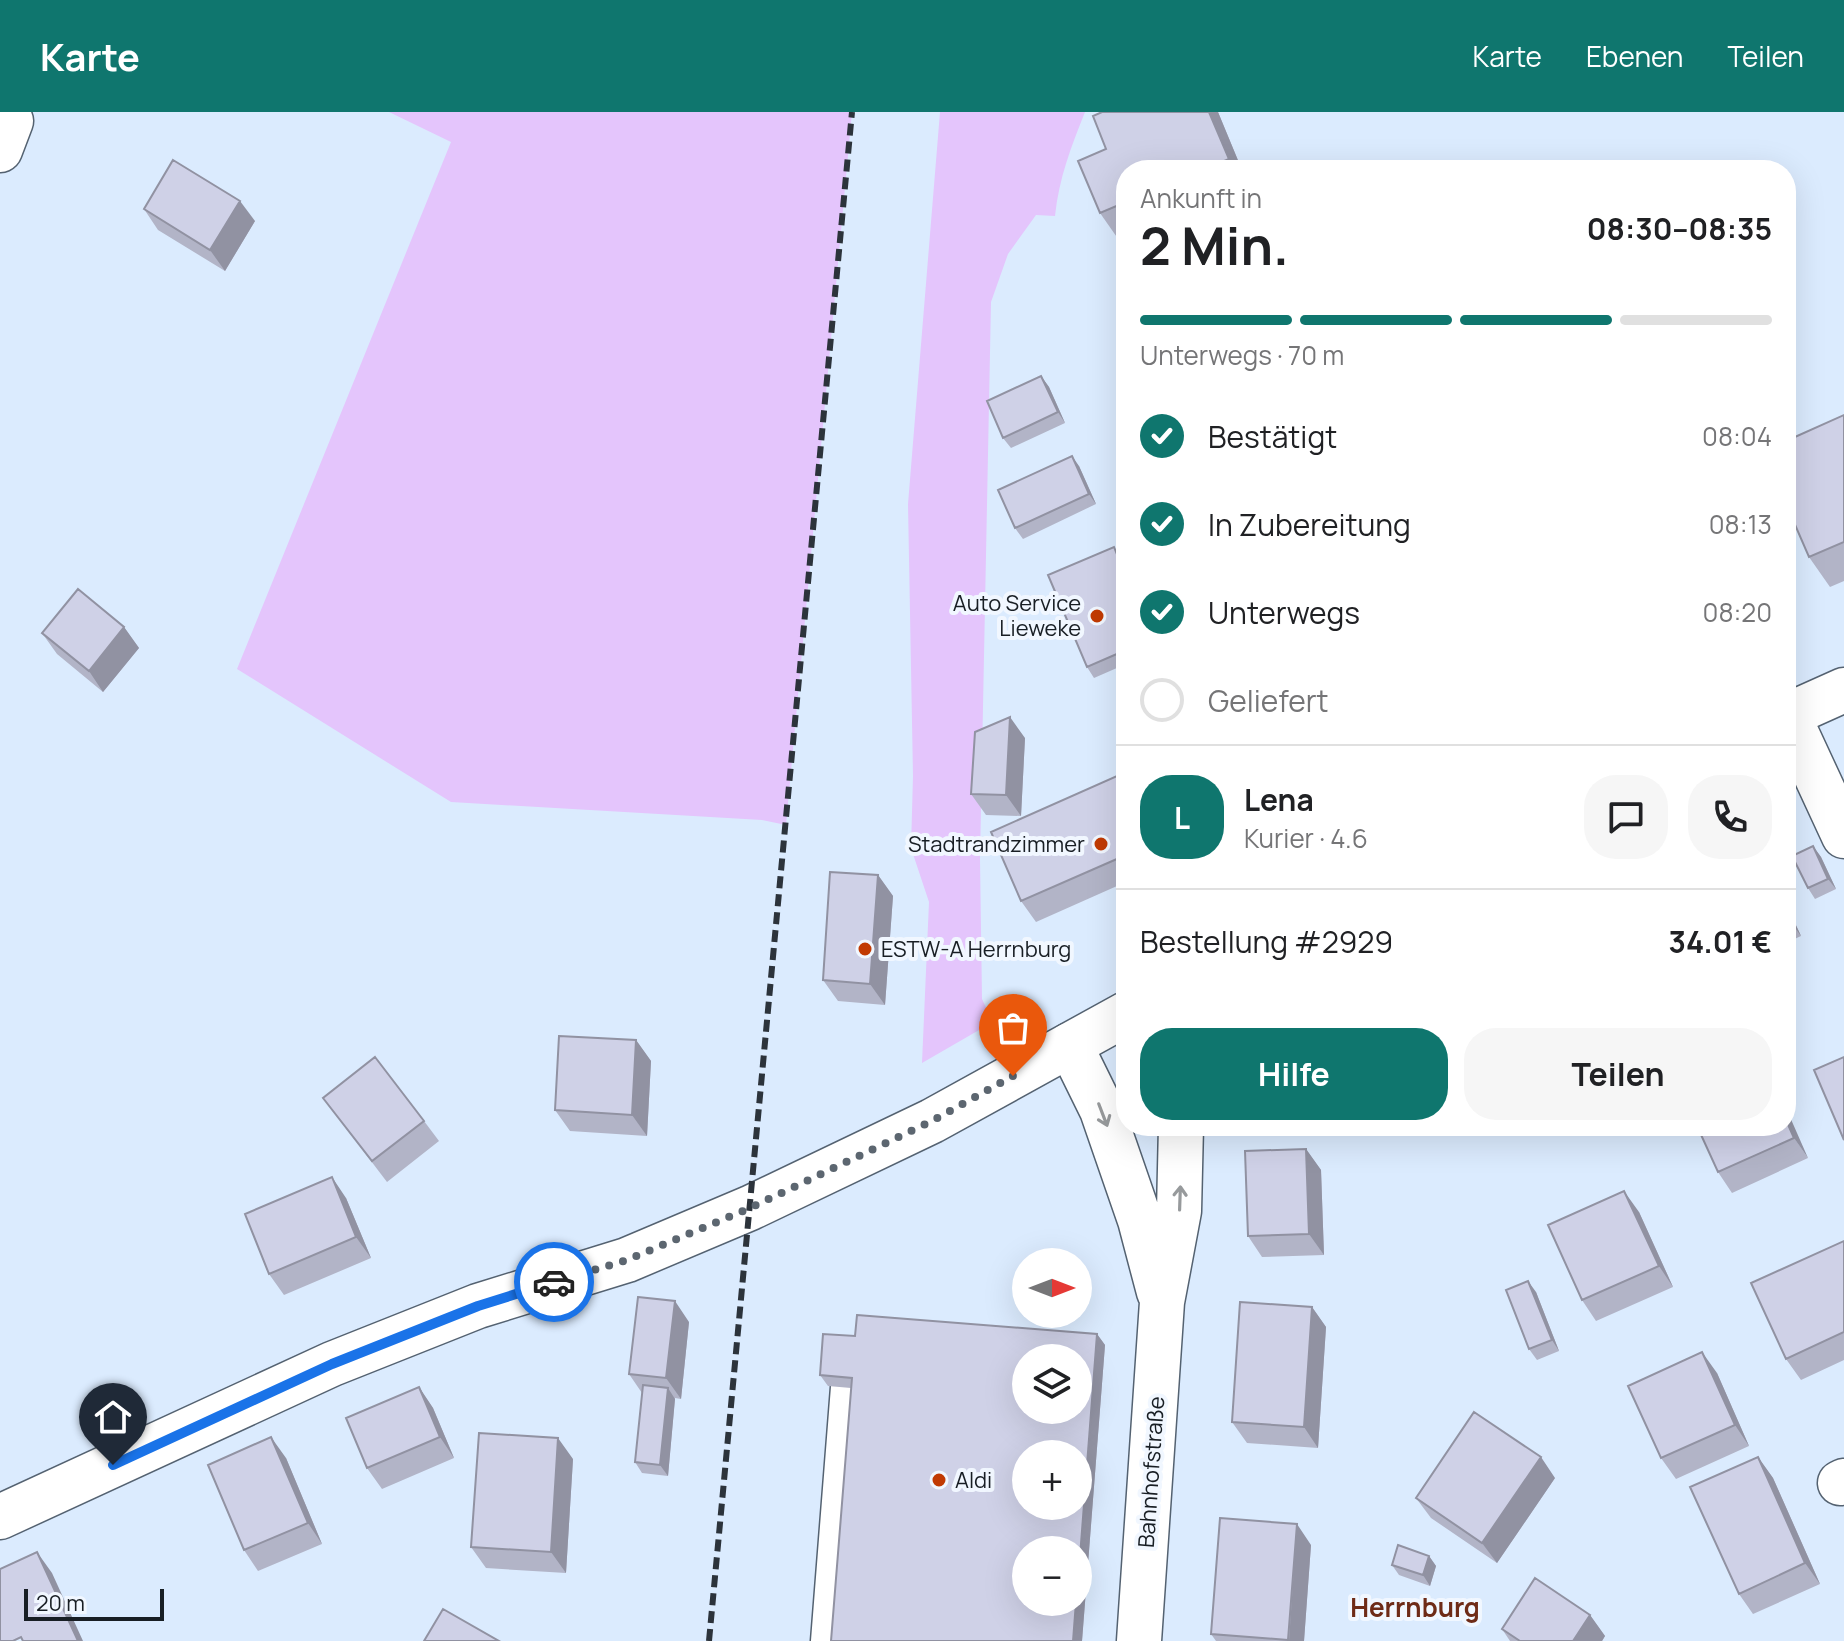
<!DOCTYPE html>
<html lang="de">
<head>
<meta charset="utf-8">
<style>
	body { margin:0; font-family:Manrope,sans-serif; background:#f6f6f6; color:#202124; height:100vh; display:flex; flex-direction:column; font-size:30px; white-space:nowrap }
	* { box-sizing:border-box; margin:0 }
	p { font-size:26px; color:#757577 }
	.icon { flex:none; width:44px; height:44px; fill:none; stroke:currentColor; stroke-width:2; stroke-linecap:round; stroke-linejoin:round }
	.map { position:relative; flex:1; overflow:hidden }
	.drawer { position:absolute; left:1116px; top:48px; width:680px; height:976px; display:flex; flex-direction:column; background:#fff; border-radius:32px; box-shadow:0 8px 32px #0002 }
	.drawer>* { flex:none }
	.needle { width:52px; rotate:90deg }
	.fabs { position:absolute; left:1012px; top:1136px; display:grid; gap:16px }
	.fabs a { display:grid; place-items:center; width:80px; height:80px; border-radius:50%; background:#fff; box-shadow:0 8px 32px #0002; font-size:40px }
	.scale { position:absolute; left:24px; bottom:20px; width:140px; box-sizing:border-box; padding-left:8px; border:4px solid #181e24; border-top:0; font-size:22px; line-height:28px; white-space:nowrap; color:#181e24; -webkit-text-stroke:6px #f1f7ff; paint-order:stroke }
	.pin { position:absolute; display:grid; place-items:center; width:68px; height:68px; color:#fff; margin:-82px -34px; border-radius:50% 50% 50% 0; rotate:-45deg; box-shadow:0 0 8px #0007 }
	.pin .icon { rotate:45deg }
	.courier { position:absolute; display:grid; place-items:center; width:80px; height:80px; margin:-40px; border:6px solid #1a73e8; border-radius:50%; background:#fff; color:#222; box-shadow:0 2px 10px #0007 }
	.summary em { font-style:normal; font-weight:700 }
	.summary div { display:flex; flex-direction:column-reverse }
	.summary { display:flex; align-items:center; justify-content:space-between; height:136px; padding:0 24px }
	h1 { font-size:52px; font-weight:700; line-height:60px }
	.bar { display:grid; grid-template-columns:repeat(4,1fr); gap:12px 8px; align-content:center; height:96px; padding:0 24px }
	.bar i { height:10px; border-radius:6px; background:#e0e0e0 }
	.bar .on { background:#0f766e }
	.bar p { grid-column:span 4 }
	.line { display:flex; align-items:center; gap:20px; padding:0 24px; border-top:2px solid #e0e0e0 }
	.line div { flex:1 }
	.round { display:grid; place-items:center; flex:none; width:84px; height:84px; border-radius:32px; background:#f6f6f6 }
	ol { padding:0 24px; list-style:none }
	li { display:flex; align-items:center; gap:24px; height:88px }
	li p { margin-inline-start:auto }
	li .icon { padding:8px; border-radius:50%; background:#0f766e; color:#fff; stroke-width:4 }
	li:last-child { color:#757577 }
	li i { width:44px; height:44px; border:4px solid #e0e0e0; border-radius:50% }
	.button { display:flex; gap:16px; margin-top:auto; padding:16px 24px }
	.button a { flex:1; height:92px; border-radius:32px; background:#0f766e; color:#fff; font-size:32px; font-weight:700; line-height:92px; text-align:center }
	.button a+a { background:#f6f6f6; color:#202124 }
	header { display:flex; align-items:center; gap:48px; box-sizing:border-box; height:112px; padding:0 40px; background:#0f766e; color:#fff }
	header strong { font-size:38px }
	nav { display:flex; gap:44px; margin-inline-start:auto; font-size:28px }
	.map>svg:first-child { display:block }
	.green { fill:#e4c5fc }
	.lines { fill:none; stroke-linecap:round; stroke-linejoin:round }
	.lane-casing { stroke:#546271; stroke-width:27 }
	.street-casing { stroke:#546271; stroke-width:47 }
	.secondary-casing { stroke:#546271; stroke-width:47 }
	.lane { stroke:#fff; stroke-width:24 }
	.street { stroke:#fff; stroke-width:44 }
	.secondary { stroke:#fff; stroke-width:44 }
	.rail { stroke:#2c333b; stroke-width:6; stroke-dasharray:12 6; stroke-linecap:butt }
	.wall { fill:#b2b4c7 }
	.shaded-wall { fill:#9192a2 }
	.building { fill:#cfd1e7; stroke:#9192a2; stroke-width:2; fill-rule:evenodd }
	.oneway { stroke:#979a9c }
	.done { stroke:#5c6670; stroke-width:8; stroke-dasharray:0 14.4 }
	.route { stroke:#1a73e8; stroke-width:10 }
	.poi-dot { fill:#c13a03; stroke:#f1f7ff; stroke-width:3 }
	.labels { text-anchor:middle; dominant-baseline:central; stroke-width:8; stroke-linejoin:round; paint-order:stroke }
	.poi-label { font-size:22px; fill:#181e24; stroke:#f1f7ff; text-anchor:end }
	.street-label { font-size:22px; fill:#181e24; stroke:#f1f7ff }
	.quarter-label { font-size:26px; font-weight:bold; fill:#6e2b17; stroke:#f1f7ff }
</style>
</head>
<body>
<header>
<strong>Karte</strong>
<nav><a>Karte</a><a>Ebenen</a><a>Teilen</a></nav>
</header>
<div class="map">
<svg width="1844" height="1529" viewBox="0 0 1844 1529">
	<rect width="100%" height="100%" fill="#dbebfe"/>
	<path class="green" d="M389 0H852L786 713 762 708 451 690 237 557 451 30Z
		M940 0H1085C1071 35 1059 66 1055 104L1036 103 1008 142 991 190 980 747 982 887 993 910 922 951 929 790 911 736 913 664 908 392Z"/>
	<g class="lines">
		<g class="lane-casing">
			<path id="lane" d="M823 1529 843 1275"/>
		</g>
		<g class="street-casing">
			<path id="street" d="M0 38 11 9
				M1788 603 1844 724
				M1070 933 1102 998 1140 1108 1159 1180
				M1840 1371 1844 1369
				M1139 1529 1162 1190 1179 1099 1181 1014"/>
		</g>
		<g class="secondary-casing">
			<path id="secondary" d="M1786 604 1844 578
				M0 1405 332 1252 478 1194 627 1148 750 1096 932 1009 1126 902"/>
		</g>
		<use href="#lane" class="lane"/>
		<use href="#street" class="street"/>
		<use href="#secondary" class="secondary"/>
		<path class="rail" d="M709 1529 852 0"/>
	</g>
	<path class="wall" d="M1102 0H1218L1242 58H1126V129L1121 131 1100 101 1106 37Z
		M144 97 255 109 225 159 158 118Z
		M1041 264 1049 275 1065 311 1011 336 1003 326Z
		M1844 303V469L1830 475 1809 445 1786 392V308L1794 325Z
		M1079 354 1096 392 1023 427 1015 416Z
		M1121 446 1126 458V552L1094 566 1087 555Z
		M124 515 139 536 103 580 57 542 42 521Z
		M1025 626 1021 704 986 703 971 682Z
		M1126 660V770L1036 810 1021 789Z
		M1813 734 1821 745 1836 777 1815 787 1808 776Z
		M878 763 893 784 885 893 838 889 823 868Z
		M1786 792 1801 824 1786 831Z
		M636 928 651 949 647 1024 570 1019 555 998Z
		M323 986 424 1009 439 1029 387 1070Z
		M1786 1014 1808 1046 1732 1081 1718 1060Z
		M1306 1037 1321 1058 1324 1143 1262 1145 1248 1124Z
		M346 1086 371 1146 284 1183 269 1162Z
		M1639 1100 1673 1175 1596 1209 1582 1188Z
		M1844 1129V1248L1801 1268 1786 1247Z
		M1536 1180 1559 1239 1537 1248 1529 1237Z
		M1312 1195 1326 1215 1318 1336 1247 1331 1232 1310Z
		M689 1210 681 1287 675 1286 668 1364 642 1361 635 1350 642 1281 629 1262Z
		M1097 1222 1105 1233 1082 1529H831L851 1276 828 1274 820 1263 855 1224Z
		M1717 1261 1749 1334 1676 1367 1661 1346Z
		M419 1275 433 1296 454 1346 382 1377 367 1356Z
		M1758 1345 1773 1366 1820 1472 1753 1502 1739 1482Z
		M286 1346 322 1432 258 1459 244 1438Z
		M573 1347 566 1461 486 1456 471 1435Z
		M1555 1366 1497 1451 1431 1406 1416 1386Z
		M1311 1433 1304 1529H1216L1211 1522Z
		M1429 1444 1436 1454 1430 1474 1399 1463 1392 1453Z
		M1590 1503 1605 1524 1602 1529H1510L1502 1517Z"/>
	<path class="shaded-wall" d="M1209 0H1218L1242 58H1237L1229 47Z
		M240 89 255 109 225 159 210 138Z
		M1041 264 1049 275 1065 311 1058 300Z
		M1786 308 1799 338 1786 319Z
		M1072 344 1079 354 1096 392 1089 382Z
		M1114 435 1121 446 1126 458V465Z
		M124 515 139 536 103 580 89 559Z
		M1010 605 1025 626 1021 704 1006 683Z
		M1813 734 1821 745 1836 777 1828 767Z
		M878 763 893 784 885 893 870 872Z
		M1786 792 1801 824 1793 813 1786 798Z
		M636 928 651 949 647 1024 632 1003Z
		M1786 996 1808 1046 1794 1026 1786 1008Z
		M1306 1037 1321 1058 1324 1143 1309 1122Z
		M332 1065 346 1086 371 1146 356 1125Z
		M1624 1079 1639 1100 1673 1175 1659 1154Z
		M1528 1169 1536 1180 1559 1239 1552 1228Z
		M675 1189 689 1210 681 1287 666 1266Z
		M1312 1195 1326 1215 1318 1336 1304 1315Z
		M1097 1222 1105 1233 1082 1529H1073L1076 1490H1078V1471Z
		M1702 1240 1717 1261 1749 1334 1735 1313Z
		M419 1275 433 1296 454 1346 440 1325Z
		M668 1276 675 1287 668 1364 660 1353Z
		M271 1325 286 1346 322 1432 308 1411Z
		M558 1326 573 1347 566 1461 551 1440Z
		M1541 1345 1555 1366 1497 1451 1482 1431Z
		M1758 1345 1773 1366 1820 1472 1805 1451Z
		M1297 1412 1311 1433 1304 1529H1289Z
		M37 1440 52 1461 83 1529H78Z
		M1429 1444 1436 1454 1430 1474 1423 1463Z
		M1590 1503 1605 1524 1602 1529H1573Z"/>
	<path class="building" d="M1102 0H1209L1229 47 1203 58H1126V90L1100 101 1078 49 1106 37 1093 4Z
		M173 48 240 89 210 138 144 97Z
		M1041 264 1058 300 1003 326 987 289Z
		M1844 303V430L1809 445 1786 392V329Z
		M1072 344 1089 382 1015 416 998 378Z
		M1114 435 1126 465V538L1087 555 1048 463Z
		M78 477 124 515 89 559 42 521Z
		M1010 605 1006 683 971 682 975 620Z
		M1126 660V743L1021 789 991 720Z
		M1813 734 1828 767 1808 776 1792 744Z
		M830 760 878 763 870 872 823 868Z
		M1786 798 1793 813 1786 816Z
		M559 924 636 928 632 1003 555 998Z
		M375 945 424 1009 372 1049 323 986Z
		M1844 945V1028L1814 958Z
		M1786 1008 1794 1026 1718 1060 1697 1014H1786Z
		M1306 1037 1309 1122 1248 1124 1245 1039Z
		M332 1065 356 1125 269 1162 245 1102Z
		M1624 1079 1659 1154 1582 1188 1548 1113Z
		M1844 1129V1220L1786 1247 1751 1171Z
		M1528 1169 1552 1228 1529 1237 1506 1178Z
		M638 1185 675 1189 666 1266 629 1262Z
		M1240 1190 1312 1195 1304 1315 1232 1310Z
		M857 1203 1097 1222 1078 1471V1438H1026V1490H1076L1073 1529H831L852 1266 820 1263 823 1222 855 1224ZM1026 1246H1078V1298H1026ZM1026 1342H1078V1394H1026Z
		M1702 1240 1735 1313 1661 1346 1628 1274Z
		M643 1273 668 1276 660 1353 635 1350Z
		M419 1275 440 1325 367 1356 346 1306Z
		M1474 1300 1541 1345 1482 1431 1416 1386Z
		M479 1321 558 1326 551 1440 471 1435Z
		M271 1325 308 1411 244 1438 208 1353Z
		M1758 1345 1805 1451 1739 1482 1690 1375Z
		M1220 1406 1297 1412 1288 1528 1211 1522Z
		M1398 1433 1429 1444 1423 1463 1392 1453Z
		M37 1440 78 1529H23L21 1525 13 1529H0V1457Z
		M1535 1466 1590 1503 1573 1529H1520L1502 1517Z
		M443 1497 499 1529H424Z"/>
	<defs><path id="oneway-shaft" d="M-6 0H5M1.5-3L5.5 0L1.5 3" fill="none" stroke-width="1.6" stroke-linecap="round" stroke-linejoin="round" transform="scale(2)"/></defs>
	<g class="oneway">
		<use href="#oneway-shaft" transform="translate(1103 1003) rotate(69)"/>
		<use href="#oneway-shaft" transform="translate(1180 1086) rotate(-88)"/>
	</g>
	<g class="lines">
		<path class="done" d="M554 1170 627 1148 750 1096 932 1009 1013 964"/>
		<path class="route" d="M113 1353 332 1252 478 1194 554 1170"/>
	</g>
	<g class="poi-dot">
		<circle cx="1097" cy="504" r="8"/>
		<circle cx="1101" cy="732" r="8"/>
		<circle cx="865" cy="837" r="8"/>
		<circle cx="939" cy="1368" r="8"/>
	</g>
	<g class="labels">
		<g class="poi-label">
			<text x="1081" y="491">Auto Service<tspan x="1081" dy="25">Lieweke</tspan></text>
			<text x="1085" y="732">Stadtrandzimmer</text>
			<text x="881" y="837" text-anchor="start">ESTW-A Herrnburg</text>
			<text x="955" y="1368" text-anchor="start">Aldi</text>
		</g>
		<g class="street-label">
			<text transform="translate(1151 1360) rotate(-86)">Bahnhofstraße</text>
		</g>
		<g class="quarter-label">
			<text x="1415" y="1495">Herrnburg</text>
		</g>
	</g>
</svg>
<div class="fabs">
<a><svg class="needle" viewBox="-14 -14 28 28"><path d="M0-13l5 13h-10z" fill="#e53935"/><path d="M0 13l5-13h-10z" fill="#757577"/></svg></a>
<a><svg class="icon" aria-label="layers" viewBox="0 0 24 24"><path d="M12 4l9 5-9 5-9-5zM3 14l9 5 9-5"/></svg></a>
<a>+</a>
<a>−</a>
</div>
<div class="scale">20 m</div>
<div class="pin" style="left:1013px;top:964px;background:#ea580c"><svg class="icon" aria-label="bag" viewBox="0 0 24 24"><path d="M5 8h14l-1 12H6zM9 8a3 3 0 0 1 6 0"/></svg></div>
<div class="pin" style="left:113px;top:1353px;background:#1f2937"><svg class="icon" aria-label="home" viewBox="0 0 24 24"><path d="M3 11l9-7 9 7M6 9v11h12V9"/></svg></div>
<div class="courier" style="left:554px;top:1170px"><svg class="icon" aria-label="car" viewBox="0 0 24 24"><path d="M5 17H2v-5l4-1 3-4h7l3 4 3 1v5h-3M9 17h6M6 11h13"/><circle cx="7" cy="17" r="2"/><circle cx="17" cy="17" r="2"/></svg></div>
<section class="drawer">
<div class="summary"><div><h1>2 Min.</h1><p>Ankunft in</p></div><em>08:30–08:35</em></div>
<div class="bar"><i class="on"></i><i class="on"></i><i class="on"></i><i></i><p>Unterwegs · 70 m</p></div>
<ol>
<li><svg class="icon" aria-label="check" viewBox="0 0 24 24"><path d="M5 12l5 5 9-10"/></svg>Bestätigt<p>08:04</p></li>
<li><svg class="icon" aria-label="check" viewBox="0 0 24 24"><path d="M5 12l5 5 9-10"/></svg>In Zubereitung<p>08:13</p></li>
<li><svg class="icon" aria-label="check" viewBox="0 0 24 24"><path d="M5 12l5 5 9-10"/></svg>Unterwegs<p>08:20</p></li>
<li><i></i>Geliefert</li>
</ol>
<div class="line" style="height:144px"><b class="round" style="background:#0f766e;color:#fff">L</b><div><b>Lena</b><p>Kurier · 4.6</p></div><a class="round"><svg class="icon" aria-label="chat" viewBox="0 0 24 24"><path d="M4 5h16v11H9l-5 4z"/></svg></a><a class="round"><svg class="icon" aria-label="phone" viewBox="0 0 24 24"><path d="M5 4h4l2 5-3 2q2 4 5 5l2-3 5 2v4C11 20 4 13 5 4z"/></svg></a></div>
<div class="line" style="height:104px"><div>Bestellung #2929</div><b>34.01 €</b></div>
<div class="button"><a>Hilfe</a><a>Teilen</a></div>
</section>
</div>
</body>
</html>
